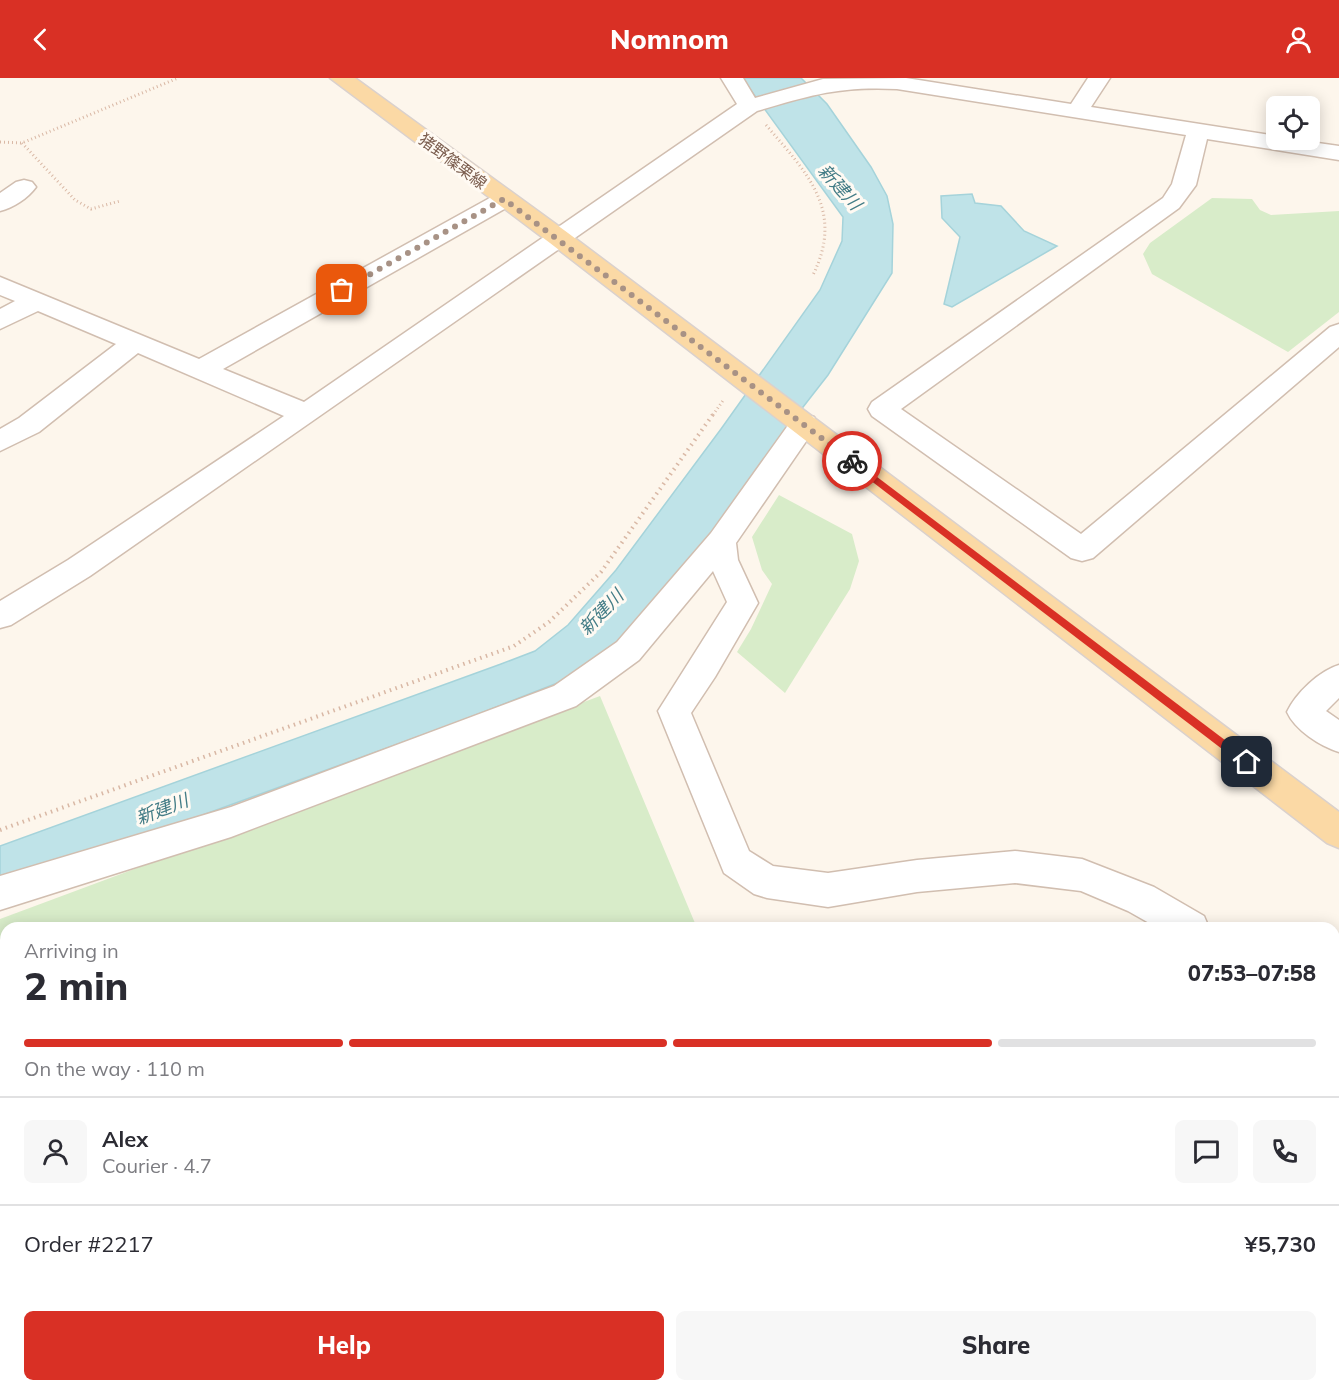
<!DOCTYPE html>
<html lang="en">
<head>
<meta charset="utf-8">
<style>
	body { margin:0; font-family:Mulish,"Noto Sans JP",sans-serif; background:#f7f7f7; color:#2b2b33; height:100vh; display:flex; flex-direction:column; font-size:22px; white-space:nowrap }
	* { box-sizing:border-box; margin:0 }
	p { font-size:20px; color:#7c7c81 }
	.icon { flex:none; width:33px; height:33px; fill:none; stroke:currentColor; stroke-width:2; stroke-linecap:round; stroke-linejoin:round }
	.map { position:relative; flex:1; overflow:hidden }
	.panel { position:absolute; left:0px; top:844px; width:1340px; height:470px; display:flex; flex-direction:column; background:#fff; border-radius:18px 18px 0 0; box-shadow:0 3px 15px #0003 }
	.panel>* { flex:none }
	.tools { position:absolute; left:1266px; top:18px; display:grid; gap:12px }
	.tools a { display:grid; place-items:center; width:54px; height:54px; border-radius:9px; background:#fff; box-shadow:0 3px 15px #0003; font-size:30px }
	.pin { position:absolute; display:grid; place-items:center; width:51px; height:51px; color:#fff; margin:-26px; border-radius:12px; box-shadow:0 3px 9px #0006 }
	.courier { position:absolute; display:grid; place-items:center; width:60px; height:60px; margin:-30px; border:4px solid #d93025; border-radius:50%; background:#fff; color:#222; box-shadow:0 2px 8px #0007 }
	.head em { font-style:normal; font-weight:800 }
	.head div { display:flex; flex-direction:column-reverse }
	.head { display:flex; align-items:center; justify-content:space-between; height:102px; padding:0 24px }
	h1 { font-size:39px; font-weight:800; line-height:45px }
	.bar { display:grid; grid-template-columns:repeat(4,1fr); gap:9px 6px; align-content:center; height:72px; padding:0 24px }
	.bar i { height:8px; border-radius:4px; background:#e1e1e2 }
	.bar .active { background:#d93025 }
	.bar p { grid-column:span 4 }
	.line { display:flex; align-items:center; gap:15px; padding:0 24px; border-top:2px solid #e1e1e2 }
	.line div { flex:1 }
	.round { display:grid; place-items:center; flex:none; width:63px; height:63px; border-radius:9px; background:#f7f7f7 }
	.button { display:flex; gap:12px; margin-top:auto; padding:12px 24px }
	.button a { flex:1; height:69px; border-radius:9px; background:#d93025; color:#fff; font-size:24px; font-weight:800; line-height:69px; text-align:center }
	.button a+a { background:#f7f7f7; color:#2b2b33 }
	header { display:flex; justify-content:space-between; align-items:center; height:78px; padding:0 24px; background:#d93025; color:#fff; font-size:27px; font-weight:800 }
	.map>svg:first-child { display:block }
	.green { fill:#d8ecc9 }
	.water { fill:#bfe3e8; stroke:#a5d3da; stroke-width:1.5 }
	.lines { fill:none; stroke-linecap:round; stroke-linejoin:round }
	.minor-casing { stroke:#d1beb0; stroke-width:3 }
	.major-casing { stroke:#dad1cd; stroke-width:3 }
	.path-far1 { stroke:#d9b8a5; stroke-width:3; stroke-dasharray:1 3; stroke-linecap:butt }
	.path { stroke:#d9b8a5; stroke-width:4; stroke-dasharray:1.5 4.5; stroke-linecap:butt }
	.minor { fill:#fff; fill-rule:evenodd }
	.major { fill:#fbd9a5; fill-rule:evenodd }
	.route { fill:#d93025 }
	.done { stroke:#a89285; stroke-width:6; stroke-dasharray:0 10.8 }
	.labels { text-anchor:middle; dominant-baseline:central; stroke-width:6; stroke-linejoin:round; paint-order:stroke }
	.street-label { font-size:16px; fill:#7a5c4d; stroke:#fffaf3 }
	.water-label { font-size:18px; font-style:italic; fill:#437c86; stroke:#fffaf3 }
</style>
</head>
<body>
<header><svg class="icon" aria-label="back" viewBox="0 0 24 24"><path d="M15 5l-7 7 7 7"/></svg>Nomnom<svg class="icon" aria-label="person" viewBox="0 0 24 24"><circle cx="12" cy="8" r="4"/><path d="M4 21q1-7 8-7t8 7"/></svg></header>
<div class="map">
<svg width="1339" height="1313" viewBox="0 0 1339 1313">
	<rect width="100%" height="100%" fill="#fdf6ec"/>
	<path class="green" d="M1212 120 1252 121 1260 132 1271 137 1339 133V234L1288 274 1152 196 1143 176 1150 165Z
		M779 417 852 456 859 483 850 511 785 615 737 574 751 551 772 506 762 492 752 459Z
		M600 618 697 850H6V1308H340L331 1313H0V841Z"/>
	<path class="water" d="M742 0H801L827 26 871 89 887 118 893 146 892 195 828 297 782 356 724 442 612 575 583 595 450 647 167 750 0 802V768L501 586 535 573 568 547 616 492 721 351 820 212 842 163 843 139Z
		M972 116 975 125 1001 128 1024 153 1057 168 952 229 944 226 960 159 942 140 941 118Z
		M1334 1044 1339 1046V1313H728L734 1308H1334Z"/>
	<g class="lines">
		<g class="minor-casing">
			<path id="minor" d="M721 0H743L755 20 823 1 906 0 1071 26 1088 0H1110L1091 29 1276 58V62H1297L1339 68V82L1207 61 1196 107 1179 130 901 331 1081 456 1330 249 1339 246V269L1093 480 1082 483 1071 480 872 338 868 331 872 324 1163 120 1172 106 1186 57 897 11C841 8 810 17 757 33L90 498 11 547 0 550V523L68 482 284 338 138 275 39 354 0 373V351L19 340 116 266 38 233 0 251V231L15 223 0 217V199L199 281 497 116 505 114 513 116 517 121 513 126 223 291 304 324 737 26Z
				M24 102 32 104 36 109C28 120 13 130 0 133V115L16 104Z
				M804 336 814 339 818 346 736 465 738 482 758 525 715 599 691 635 749 773 773 788 828 795 917 782 1015 773 1082 781 1154 809 1204 838 1209 850H1158L1128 833 1081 813 1015 805 917 814 828 829 767 820 754 816 724 795 658 633 727 524 713 493 639 582 576 628 231 759 0 832V798L231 729 554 608 617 564 711 455 794 339Z
				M1339 587V620L1326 633 1339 642V674C1320 668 1295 652 1287 634 1296 615 1319 593 1339 587Z
				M1334 914 1339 916V955L1334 952Z"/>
		</g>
		<g class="major-casing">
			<path id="major" d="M330 0H355L568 155 1339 734V770L1327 765 550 165Z"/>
		</g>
		<path class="path-far1" d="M766 47C807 95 845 132 813 197
			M0 64 22 65 178 0
			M22 65 75 122 91 131 120 123
			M713 337 724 321"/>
		<path class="path" d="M0 752 514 568 549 544 601 494 714 335"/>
		<use href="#minor" class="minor"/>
		<use href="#major" class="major"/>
	</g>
	<path class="route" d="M852 380 1250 681V687H1243L849 386V381Z"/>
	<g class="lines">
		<path class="done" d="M342 212 504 121 852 383"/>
	</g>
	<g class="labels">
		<g class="street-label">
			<text transform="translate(453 83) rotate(37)">猪野篠栗線</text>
		</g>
		<g class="water-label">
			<text transform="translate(840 109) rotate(48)">新建川</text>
			<text transform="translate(601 534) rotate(-46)">新建川</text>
			<text transform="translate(162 731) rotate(-21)">新建川</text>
		</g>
	</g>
</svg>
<div class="tools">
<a><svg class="icon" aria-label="locate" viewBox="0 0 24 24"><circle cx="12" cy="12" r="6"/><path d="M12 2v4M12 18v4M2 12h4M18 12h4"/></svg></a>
</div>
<div class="pin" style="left:342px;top:212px;background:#ea580c"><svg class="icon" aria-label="bag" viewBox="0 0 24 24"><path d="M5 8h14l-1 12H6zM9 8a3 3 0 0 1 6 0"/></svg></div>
<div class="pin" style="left:1247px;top:684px;background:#1f2937"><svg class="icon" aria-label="home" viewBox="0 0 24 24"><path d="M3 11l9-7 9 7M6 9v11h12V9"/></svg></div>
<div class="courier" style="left:852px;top:383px"><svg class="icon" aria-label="bike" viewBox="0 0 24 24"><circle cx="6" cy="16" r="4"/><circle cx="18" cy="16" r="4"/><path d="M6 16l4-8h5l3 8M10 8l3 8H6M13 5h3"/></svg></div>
<section class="panel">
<div class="head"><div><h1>2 min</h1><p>Arriving in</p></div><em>07:53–07:58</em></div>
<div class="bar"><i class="active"></i><i class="active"></i><i class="active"></i><i></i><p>On the way · 110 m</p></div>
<div class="line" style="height:108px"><a class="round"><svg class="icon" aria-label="person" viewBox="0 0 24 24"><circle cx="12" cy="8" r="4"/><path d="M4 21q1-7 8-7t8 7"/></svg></a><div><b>Alex</b><p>Courier · 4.7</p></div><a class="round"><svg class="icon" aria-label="chat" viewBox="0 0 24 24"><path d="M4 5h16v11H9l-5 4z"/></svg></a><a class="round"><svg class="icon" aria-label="phone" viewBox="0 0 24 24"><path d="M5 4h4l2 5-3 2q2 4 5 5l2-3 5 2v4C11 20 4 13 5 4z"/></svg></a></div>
<div class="line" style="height:78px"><div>Order #2217</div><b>¥5,730</b></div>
<div class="button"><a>Help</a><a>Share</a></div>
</section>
</div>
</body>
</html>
